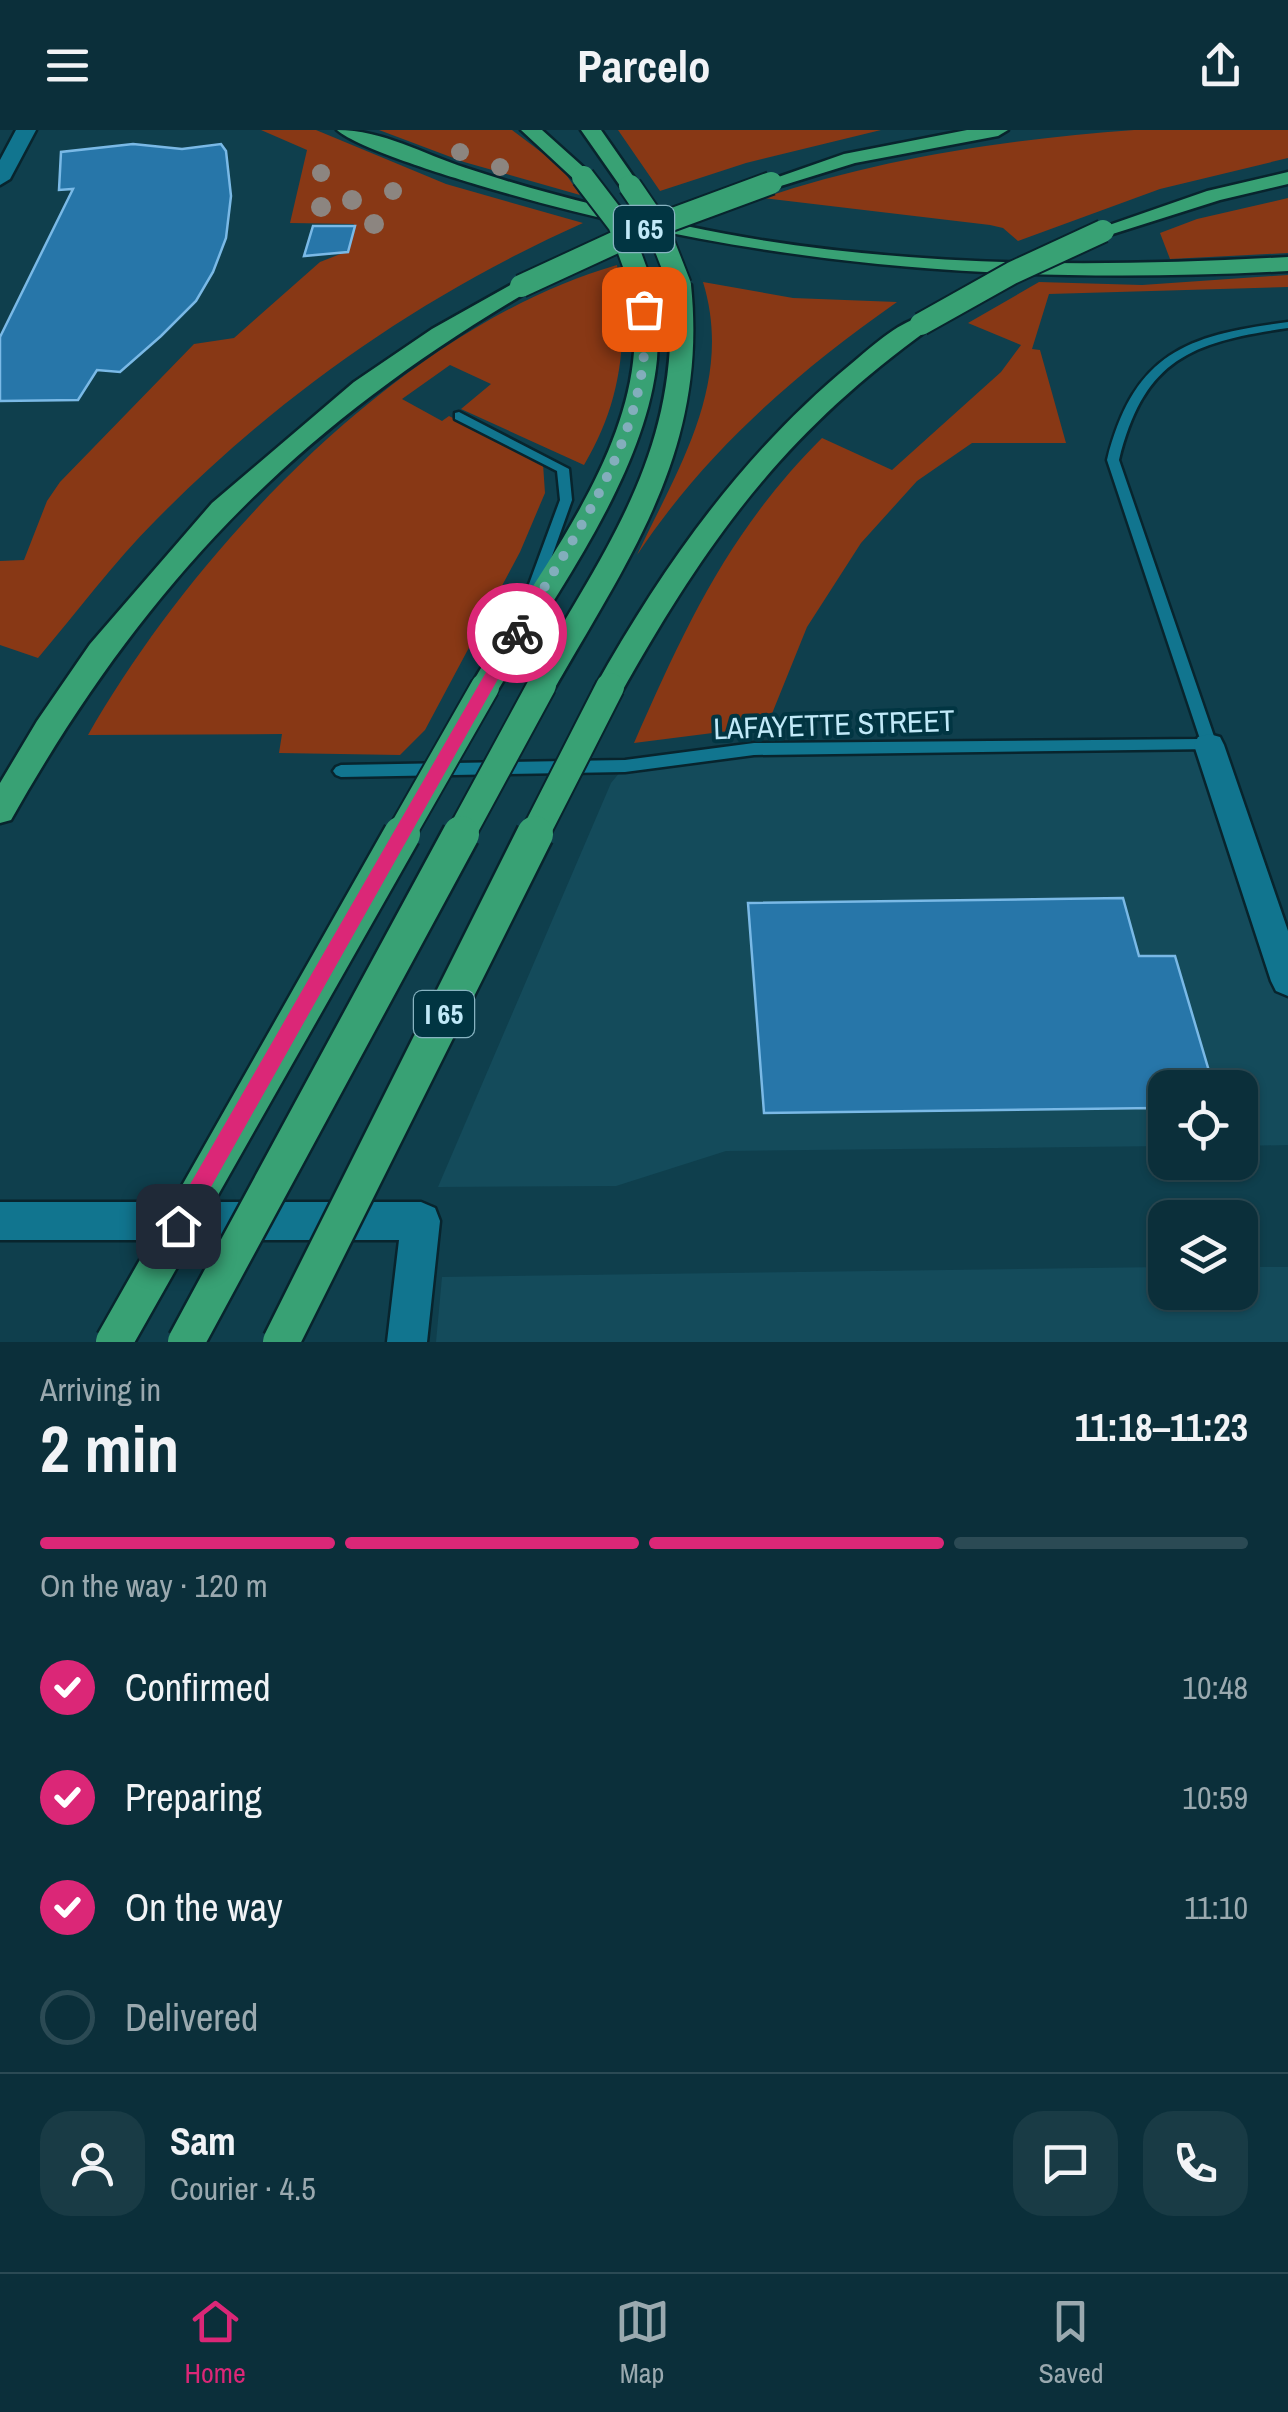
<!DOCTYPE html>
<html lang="en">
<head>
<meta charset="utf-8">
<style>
	body { margin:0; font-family:"Archivo Narrow",sans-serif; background:#193b45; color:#f1f3f6; height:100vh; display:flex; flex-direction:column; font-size:38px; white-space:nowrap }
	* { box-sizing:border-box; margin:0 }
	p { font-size:32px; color:#9aa9af }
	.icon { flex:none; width:55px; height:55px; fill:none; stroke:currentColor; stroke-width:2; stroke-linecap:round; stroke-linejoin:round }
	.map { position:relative; height:1212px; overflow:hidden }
	.details { display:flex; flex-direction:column; background:#0b2f3a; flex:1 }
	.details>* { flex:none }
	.controls { position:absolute; left:1148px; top:940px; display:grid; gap:20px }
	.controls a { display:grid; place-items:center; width:110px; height:110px; border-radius:20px; background:#0b2f3a; box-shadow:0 2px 8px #0004,0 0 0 2px #2b4a54; font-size:50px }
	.pin { position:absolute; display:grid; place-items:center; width:85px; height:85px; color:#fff; margin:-42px; border-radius:20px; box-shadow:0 5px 15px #0006 }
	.courier { position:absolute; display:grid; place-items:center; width:100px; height:100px; margin:-50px; border:8px solid #db2777; border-radius:50%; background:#fff; color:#222; box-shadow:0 2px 12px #0007 }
	.headline em { font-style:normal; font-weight:700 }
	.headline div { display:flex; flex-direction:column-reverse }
	.headline { display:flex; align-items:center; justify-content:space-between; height:170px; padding:0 40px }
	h1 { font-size:65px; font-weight:700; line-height:75px }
	.bar { display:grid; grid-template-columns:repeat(4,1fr); gap:15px 10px; align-content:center; height:120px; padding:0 40px }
	.bar i { height:12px; border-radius:8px; background:#2b4a54 }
	.bar .selected { background:#db2777 }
	.bar p { grid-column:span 4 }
	.line { display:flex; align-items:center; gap:25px; padding:0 40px; border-top:2px solid #2b4a54 }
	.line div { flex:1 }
	.round { display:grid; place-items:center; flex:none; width:105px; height:105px; border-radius:30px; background:#193b45 }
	ol { padding:0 40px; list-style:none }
	li { display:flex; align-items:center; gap:30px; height:110px }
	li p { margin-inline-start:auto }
	li .icon { padding:10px; border-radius:50%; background:#db2777; color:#fff; stroke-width:4 }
	li:last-child { color:#9aa9af }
	li i { width:55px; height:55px; border:5px solid #2b4a54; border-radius:50% }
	header { display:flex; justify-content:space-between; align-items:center; height:130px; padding:0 40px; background:#0b2f3a; font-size:45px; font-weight:700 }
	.tab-bar { display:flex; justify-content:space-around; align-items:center; height:140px; border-top:2px solid #2b4a54; background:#0b2f3a; font-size:28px; color:#9aa9af }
	.tab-bar a { display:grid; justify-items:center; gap:5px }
	.tab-bar .selected { color:#db2777 }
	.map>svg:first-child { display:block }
	.built { fill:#144b5b }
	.green { fill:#883815 }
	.building { fill:#2776a9; stroke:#7ab9e6; stroke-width:2.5 }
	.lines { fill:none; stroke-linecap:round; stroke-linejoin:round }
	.service-casing { stroke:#08242d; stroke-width:5 }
	.minor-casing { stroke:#08242d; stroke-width:5 }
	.secondary-casing { stroke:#08242d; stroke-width:5 }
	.motorway-casing { stroke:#08242d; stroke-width:5 }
	.service { fill:#11758f; fill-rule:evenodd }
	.minor { fill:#11758f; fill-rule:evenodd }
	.secondary { fill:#11758f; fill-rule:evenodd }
	.motorway { fill:#38a174; fill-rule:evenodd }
	.motorway-bridge-far2-casing { stroke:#08242d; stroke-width:26; stroke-linecap:butt }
	.motorway-bridge-far1-casing { stroke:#08242d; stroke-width:32; stroke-linecap:butt }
	.motorway-bridge-casing { stroke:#08242d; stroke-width:41; stroke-linecap:butt }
	.motorway-bridge-far2 { stroke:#38a174; stroke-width:22 }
	.motorway-bridge-far1 { stroke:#38a174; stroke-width:28 }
	.motorway-bridge { stroke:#38a174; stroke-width:36 }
	.tree { fill:#8c8580 }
	.route { fill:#db2777 }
	.done { stroke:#83aebc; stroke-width:10; stroke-dasharray:0 18 }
	.labels { text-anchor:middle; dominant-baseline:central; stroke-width:8; stroke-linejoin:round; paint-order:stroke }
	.shield { fill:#013542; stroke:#87b3c1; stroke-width:2.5 }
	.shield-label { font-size:28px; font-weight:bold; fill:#c1e9f8 }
	.street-label { font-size:30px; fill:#c1e9f8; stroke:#013542 }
</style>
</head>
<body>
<header><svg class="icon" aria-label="menu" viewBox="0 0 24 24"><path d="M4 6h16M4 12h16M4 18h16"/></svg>Parcelo<svg class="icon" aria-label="share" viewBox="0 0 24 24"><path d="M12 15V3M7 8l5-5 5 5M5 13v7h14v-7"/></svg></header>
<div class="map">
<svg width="1288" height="1212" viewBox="0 0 1288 1212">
	<rect width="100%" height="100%" fill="#0f3f4d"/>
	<path class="built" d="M1209 615 1288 851V1015L1240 1016V958H1165V1016L726 1021 616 1056 438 1057 611 653 625 636 754 619Z
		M1165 1137V1162H1240V1137H1288V1212H436L442 1147Z"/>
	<path class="green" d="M261 0H316L446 54 583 93C422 165 280 264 156 390 114 432 77 482 38 528L0 515V431L24 430 47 371 60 352 194 214 234 208 320 132 348 121 354 94 290 93 307 20Z
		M379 0H512L561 37 580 65 464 32Z
		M618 0H881L746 33 660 61Z
		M1134 0H1288V28L1160 59 1018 111 1003 98 990 95 763 68C881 28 1010 9 1134 0Z
		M1288 68V123L1170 129 1160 103 1197 89Z
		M617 135C629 207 622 272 584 335L461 279 491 254 450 235 402 269 442 291 449 286 543 334 545 363 520 422 425 600 400 625 279 623 282 604 88 605C195 417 404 196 617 135Z
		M1288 145V157L1049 164 1032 219 1040 220 1066 313H972L917 351 861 413 807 497 767 596 634 613C686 495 729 401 822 308L892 340 1001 242 1021 215 968 193 1039 152 1142 155Z
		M703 152 793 168 897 172C796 243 706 321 637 425 678 338 734 253 703 152Z"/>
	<path class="building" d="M133 14 182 19 221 14 226 21 231 66 226 108 213 142 196 171 161 206 120 242 97 240 78 270 0 271V207L73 59 59 60 61 22Z
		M313 96H355L348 122 304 126Z
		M1123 768 1139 826H1175L1214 958H1165V996H1161L1156 978 764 983 748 773Z"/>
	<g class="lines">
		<g class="service-casing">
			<path id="service" d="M1288 192V198C1191 212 1144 229 1119 330L1217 615 1214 619 754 625 625 642 341 647 336 645 333 641 336 637 341 635 625 630 754 613 1200 609 1107 330C1134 223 1186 205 1288 192Z
				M459 282 569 339 572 370 537 468H527L525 465 560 370 557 341 455 289V283Z"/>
		</g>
		<g class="minor-casing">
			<path id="minor" d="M1209 604 1220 607 1224 615 1288 801V866L1276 861 1271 851 1194 615 1198 607Z
				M0 1072H421L435 1078 440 1091 427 1212H387L399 1110H0Z"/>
		</g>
		<g class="secondary-casing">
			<path id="secondary" d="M16 0H36L10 49 0 55V30Z"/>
		</g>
		<g class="motorway-casing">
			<path id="motorway" d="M337 0C383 0 423 24 466 38 538 62 612 80 686 96 883 138 1087 138 1288 127V141C1007 156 748 136 478 55 448 46 357 18 337 0Z
				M521 0H542L590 43V51H576Z
				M581 0H601L640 56 637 60H623Z
				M967 0H1008L998 6 855 33 771 59 761 53 844 24Z
				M1288 42V54L1220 70 1103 107 1092 101 1207 61Z
				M638 139 649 146C654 174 659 201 657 229 646 345 553 467 495 565H475L470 557C527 456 625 341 634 222 636 197 631 171 627 146Z
				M680 148 691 155C708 320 630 426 552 563H532L527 555C605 418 683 321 669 155Z
				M521 149 532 156 529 161C294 299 145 453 11 690L0 693V653L37 591 90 514 212 373 354 252 432 199Z
				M921 187 932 194 929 199C783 304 707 410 620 565H600L595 557C664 434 742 324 851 234 870 218 897 193 921 187Z"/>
		</g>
		<use href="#service" class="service"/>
		<use href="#minor" class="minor"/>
		<use href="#secondary" class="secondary"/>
		<use href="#motorway" class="motorway"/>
		<g class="motorway-bridge-far2-casing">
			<path id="motorway-bridge-far2" d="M583 47 619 94 638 146
				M630 56 656 94 680 155
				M521 156 638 102 771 53
				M921 194 1012 143 1103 101"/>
		</g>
		<g class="motorway-bridge-far1-casing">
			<path id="motorway-bridge-far1" d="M400 706 485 557
				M460 706 542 555
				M534 706 610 557"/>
		</g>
		<g class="motorway-bridge-casing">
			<path id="motorway-bridge" d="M114 1212 402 704
				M186 1212 461 704
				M281 1212 535 704"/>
		</g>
		<use href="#motorway-bridge-far2" class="motorway-bridge-far2"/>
		<use href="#motorway-bridge-far1" class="motorway-bridge-far1"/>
		<use href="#motorway-bridge" class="motorway-bridge"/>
	</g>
	<g class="tree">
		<circle cx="460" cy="22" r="9"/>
		<circle cx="500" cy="37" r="9"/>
		<circle cx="321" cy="43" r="9"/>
		<circle cx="393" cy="61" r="9"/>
		<circle cx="352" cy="70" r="10"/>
		<circle cx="321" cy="77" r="10"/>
		<circle cx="374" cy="94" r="10"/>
	</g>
	<path class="route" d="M517 498 524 503 185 1103H170V1089L511 499Z"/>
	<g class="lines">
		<path class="done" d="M517 503C574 404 655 299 644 179"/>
	</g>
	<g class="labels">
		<g class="shield">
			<rect x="614" y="76" width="60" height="46" rx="8"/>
			<rect x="414" y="861" width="60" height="46" rx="8"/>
		</g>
		<g class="shield-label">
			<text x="644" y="99">I 65</text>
			<text x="444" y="884">I 65</text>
		</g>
		<g class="street-label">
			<text transform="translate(834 594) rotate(-2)">LAFAYETTE STREET</text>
		</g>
	</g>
</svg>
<div class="controls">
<a><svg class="icon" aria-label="locate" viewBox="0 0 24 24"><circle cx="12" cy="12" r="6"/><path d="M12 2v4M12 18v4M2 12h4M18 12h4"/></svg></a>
<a><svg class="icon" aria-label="layers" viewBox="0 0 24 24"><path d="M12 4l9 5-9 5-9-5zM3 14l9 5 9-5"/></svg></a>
</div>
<div class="pin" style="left:644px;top:179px;background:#ea580c"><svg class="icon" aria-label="bag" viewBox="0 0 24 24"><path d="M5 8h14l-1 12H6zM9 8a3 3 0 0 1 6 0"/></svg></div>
<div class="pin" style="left:178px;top:1096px;background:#1f2937"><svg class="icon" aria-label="home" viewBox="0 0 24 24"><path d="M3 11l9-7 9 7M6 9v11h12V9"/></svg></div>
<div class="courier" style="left:517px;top:503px"><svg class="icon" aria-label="bike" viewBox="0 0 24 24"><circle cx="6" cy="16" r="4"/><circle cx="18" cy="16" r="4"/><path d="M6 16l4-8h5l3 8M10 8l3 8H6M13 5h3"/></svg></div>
</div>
<section class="details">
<div class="headline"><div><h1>2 min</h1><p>Arriving in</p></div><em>11:18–11:23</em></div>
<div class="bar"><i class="selected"></i><i class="selected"></i><i class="selected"></i><i></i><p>On the way · 120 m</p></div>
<ol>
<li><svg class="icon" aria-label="check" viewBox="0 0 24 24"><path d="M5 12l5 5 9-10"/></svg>Confirmed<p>10:48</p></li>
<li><svg class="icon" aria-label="check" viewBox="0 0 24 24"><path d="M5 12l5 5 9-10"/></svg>Preparing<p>10:59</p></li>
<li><svg class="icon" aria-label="check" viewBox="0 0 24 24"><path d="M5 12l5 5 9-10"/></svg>On the way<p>11:10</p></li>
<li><i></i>Delivered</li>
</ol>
<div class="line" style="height:180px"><a class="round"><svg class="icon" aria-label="person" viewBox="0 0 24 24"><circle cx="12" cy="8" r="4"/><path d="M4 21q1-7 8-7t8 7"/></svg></a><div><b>Sam</b><p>Courier · 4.5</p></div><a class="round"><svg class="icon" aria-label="chat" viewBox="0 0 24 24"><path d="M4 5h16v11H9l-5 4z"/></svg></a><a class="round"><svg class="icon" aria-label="phone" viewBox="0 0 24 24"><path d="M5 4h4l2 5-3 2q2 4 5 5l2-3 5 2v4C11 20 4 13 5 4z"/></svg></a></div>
</section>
<nav class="tab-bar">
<a class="selected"><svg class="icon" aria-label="home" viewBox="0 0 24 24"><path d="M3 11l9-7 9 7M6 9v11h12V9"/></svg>Home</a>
<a><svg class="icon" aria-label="map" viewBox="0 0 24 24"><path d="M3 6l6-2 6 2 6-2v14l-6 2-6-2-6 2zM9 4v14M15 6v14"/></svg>Map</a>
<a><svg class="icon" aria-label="saved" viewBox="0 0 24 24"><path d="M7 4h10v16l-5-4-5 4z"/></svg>Saved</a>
</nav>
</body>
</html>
